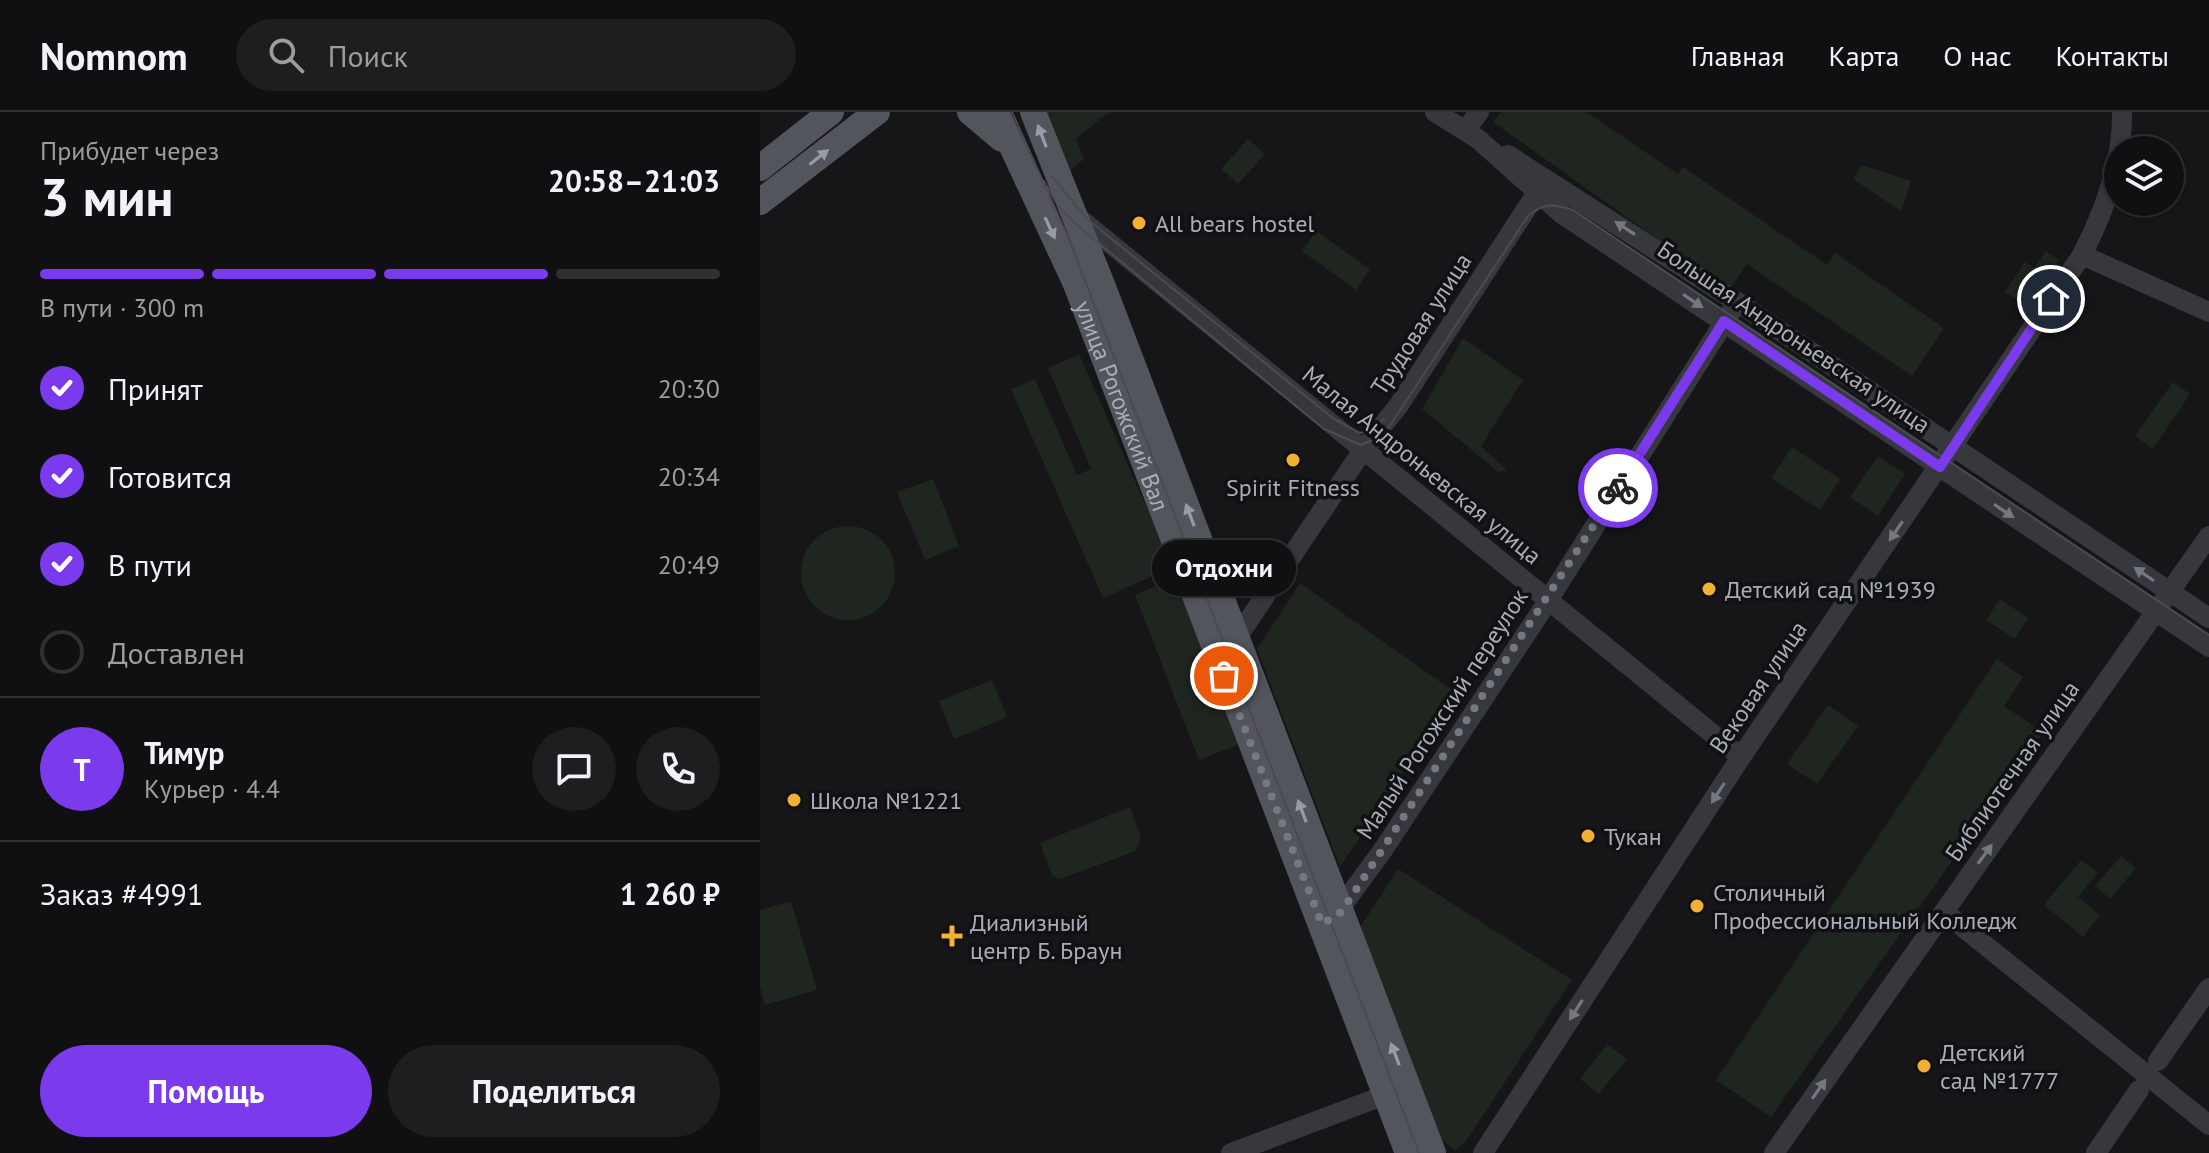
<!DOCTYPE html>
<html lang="ru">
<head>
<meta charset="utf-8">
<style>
	body { margin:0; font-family:"PT Sans",sans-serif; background:#1e1e20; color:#f1f3f6; height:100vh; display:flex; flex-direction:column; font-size:30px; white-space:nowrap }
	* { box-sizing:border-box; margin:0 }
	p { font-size:26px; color:#9c9d9f }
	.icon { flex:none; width:44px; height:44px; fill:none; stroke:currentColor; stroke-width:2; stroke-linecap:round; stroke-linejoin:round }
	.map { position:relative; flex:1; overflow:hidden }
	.sheet { display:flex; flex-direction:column; background:#101012; width:760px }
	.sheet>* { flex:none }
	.buttons { position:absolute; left:1344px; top:24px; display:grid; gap:16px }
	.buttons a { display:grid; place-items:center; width:80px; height:80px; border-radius:50%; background:#101012; box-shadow:0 2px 6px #0004,0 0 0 2px #303032; font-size:40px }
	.pin { position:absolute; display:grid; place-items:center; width:68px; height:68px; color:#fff; margin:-34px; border:4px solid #fff; border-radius:50%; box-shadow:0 2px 8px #0007 }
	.courier { position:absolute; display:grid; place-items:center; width:80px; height:80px; margin:-40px; border:6px solid #7c3aed; border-radius:50%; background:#fff; color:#222; box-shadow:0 2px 10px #0007 }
	.bubble { position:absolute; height:56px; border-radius:28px; background:#101012; box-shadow:0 2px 6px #0004,0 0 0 2px #303032; font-size:26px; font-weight:800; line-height:56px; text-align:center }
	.overview em { font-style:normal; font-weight:800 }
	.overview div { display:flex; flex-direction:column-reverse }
	.overview { display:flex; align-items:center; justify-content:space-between; height:136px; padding:0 40px }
	h1 { font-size:52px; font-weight:800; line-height:60px }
	.bar { display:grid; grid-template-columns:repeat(4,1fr); gap:12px 8px; align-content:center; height:96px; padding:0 40px }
	.bar i { height:10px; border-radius:6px; background:#303032 }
	.bar .active { background:#7c3aed }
	.bar p { grid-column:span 4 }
	.line { display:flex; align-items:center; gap:20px; padding:0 40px; border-top:2px solid #303032 }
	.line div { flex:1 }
	.round { display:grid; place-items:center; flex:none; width:84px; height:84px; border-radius:42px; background:#1e1e20 }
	ol { padding:0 40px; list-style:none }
	li { display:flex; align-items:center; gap:24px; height:88px }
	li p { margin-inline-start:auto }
	li .icon { padding:8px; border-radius:50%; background:#7c3aed; color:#fff; stroke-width:4 }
	li:last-child { color:#9c9d9f }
	li i { width:44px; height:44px; border:4px solid #303032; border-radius:50% }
	.button { display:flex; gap:16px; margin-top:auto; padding:16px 40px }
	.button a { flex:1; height:92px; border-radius:48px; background:#7c3aed; color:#fff; font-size:32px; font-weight:800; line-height:92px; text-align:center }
	.button a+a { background:#1e1e20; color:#f1f3f6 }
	header { display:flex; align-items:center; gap:48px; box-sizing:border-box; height:112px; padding:0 40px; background:#101012; border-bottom:2px solid #303032 }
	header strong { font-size:38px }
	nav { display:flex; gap:44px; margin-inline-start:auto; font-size:28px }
	.search { width:560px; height:72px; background:#1e1e20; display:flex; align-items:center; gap:20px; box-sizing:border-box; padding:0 28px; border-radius:44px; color:#9c9d9f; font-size:30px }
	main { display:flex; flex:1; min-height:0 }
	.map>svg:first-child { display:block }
	.green { fill:#1e261f }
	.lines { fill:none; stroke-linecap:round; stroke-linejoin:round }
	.minor { stroke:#37383d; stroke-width:20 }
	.major { stroke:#53555c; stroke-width:26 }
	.tram { stroke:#4a4c52; stroke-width:2 }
	.oneway { fill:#979ba6 }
	.oneway2 { fill:#757881 }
	.done { stroke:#757880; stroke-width:8; stroke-dasharray:0 14.4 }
	.route { stroke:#7c3aed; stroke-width:10 }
	.poi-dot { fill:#f2b134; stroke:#111113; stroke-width:3 }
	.labels { text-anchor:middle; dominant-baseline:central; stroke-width:7; stroke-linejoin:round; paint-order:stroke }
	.poi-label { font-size:24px; fill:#a8adb8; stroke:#111113; text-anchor:start }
	.street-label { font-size:24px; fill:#a8adb8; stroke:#111113 }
</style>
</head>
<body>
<header>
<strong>Nomnom</strong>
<div class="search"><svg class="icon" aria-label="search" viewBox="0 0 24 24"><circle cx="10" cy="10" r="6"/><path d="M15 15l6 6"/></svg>Поиск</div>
<nav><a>Главная</a><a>Карта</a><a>О нас</a><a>Контакты</a></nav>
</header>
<main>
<section class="sheet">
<div class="overview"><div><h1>3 мин</h1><p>Прибудет через</p></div><em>20:58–21:03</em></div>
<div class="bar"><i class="active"></i><i class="active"></i><i class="active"></i><i></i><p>В пути · 300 m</p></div>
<ol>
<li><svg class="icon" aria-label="check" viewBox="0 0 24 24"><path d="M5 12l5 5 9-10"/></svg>Принят<p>20:30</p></li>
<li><svg class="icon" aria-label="check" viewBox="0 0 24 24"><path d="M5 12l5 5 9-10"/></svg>Готовится<p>20:34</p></li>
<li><svg class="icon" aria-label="check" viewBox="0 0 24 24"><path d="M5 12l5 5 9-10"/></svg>В пути<p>20:49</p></li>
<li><i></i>Доставлен</li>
</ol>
<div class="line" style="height:144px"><b class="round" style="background:#7c3aed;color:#fff">Т</b><div><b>Тимур</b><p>Курьер · 4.4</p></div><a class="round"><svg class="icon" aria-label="chat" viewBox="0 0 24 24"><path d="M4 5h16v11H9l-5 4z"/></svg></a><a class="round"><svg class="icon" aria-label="phone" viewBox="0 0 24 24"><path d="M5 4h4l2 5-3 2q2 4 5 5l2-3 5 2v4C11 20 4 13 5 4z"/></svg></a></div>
<div class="line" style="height:104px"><div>Заказ #4991</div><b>1 260 ₽</b></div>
<div class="button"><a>Помощь</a><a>Поделиться</a></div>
</section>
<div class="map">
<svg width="1449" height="1041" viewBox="0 0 1449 1041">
	<rect width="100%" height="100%" fill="#161618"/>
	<path class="green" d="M282 0H349L316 27 324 47 307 61Z
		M741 0H826L918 62 923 55 1067 153 1075 141 1184 216 1152 264 987 152 969 178 733 10Z
		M488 27 505 42 478 72 461 57Z
		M1102 53 1151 69 1141 99 1093 67Z
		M556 119 610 157 596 178 542 139Z
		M1286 139 1299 148 1268 195 1245 180 1265 150 1274 156Z
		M703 226 763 268 721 334 747 358 738 360 662 297Z
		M319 242 413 455 343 486 251 277 275 267 317 363 331 357 288 256Z
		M1413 270 1430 282 1393 337 1375 324Z
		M1032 335 1080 367 1060 398 1011 366Z
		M1118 344 1145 362 1118 404 1090 385Z
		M173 367 199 434 165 448 137 380Z
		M41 461a47 47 0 1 1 94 0a47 47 0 1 1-94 0Z
		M417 465 480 632 439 648 375 483Z
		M540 471 696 581 580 755 497 537Z
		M1240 487 1268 506 1255 527 1226 508Z
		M1237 547 1263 565 1244 594 1283 620 1011 1005 956 968Z
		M232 568 247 605 194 627 179 589Z
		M1068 593 1098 614 1057 672 1027 652Z
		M370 695 381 725 376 739 300 767 292 764 280 731Z
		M1361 744 1376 756 1350 787 1335 774Z
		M1321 748 1338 761 1318 785 1340 803 1323 825 1284 793Z
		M638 757 812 868 706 1029 695 1039 679 1025 597 820Z
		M31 789 57 878 5 893 0 875V798Z
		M847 932 867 947 839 982 820 967Z"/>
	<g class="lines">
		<path class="minor" d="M675 0 718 27 802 102 1449 535
			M705 19 719 0
			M748 43 977 190 1449 506
			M314 102 981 645
			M1322 143 1449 200
			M472 533 603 338 639 293 778 79
			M1184 800 1449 1013
			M573 806 623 738 778 504 972 198
			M1398 949 1449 876
			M471 1041 628 982 640 984
			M723 1041 981 645 1322 143C1344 100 1363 49 1362 0
			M1014 1041 1449 424
			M1336 1041 1379 978"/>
		<g class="major">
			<path d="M210 0 242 27"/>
			<path id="s1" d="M236 0 316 172 648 1041"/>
			<path d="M273 0 343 175 673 1041"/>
			<path d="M0 56 71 0"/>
			<path d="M0 90 117 0"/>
		</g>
		<path class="tram" d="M252 0 311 132 659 1041
			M292 64 327 107 574 307 600 321 614 317 624 307
			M284 69 298 94 318 114 564 317 601 333 622 324 631 312 768 104C784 90 794 92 813 98L1449 523"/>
	</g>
	<defs><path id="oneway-solid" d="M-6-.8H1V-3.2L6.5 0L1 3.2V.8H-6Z" transform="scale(2)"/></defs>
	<g class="oneway">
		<use href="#oneway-solid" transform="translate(282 24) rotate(-111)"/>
		<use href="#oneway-solid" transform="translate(59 45) rotate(-38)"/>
		<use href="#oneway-solid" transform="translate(290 116) rotate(65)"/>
		<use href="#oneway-solid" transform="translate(430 403) rotate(-111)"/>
		<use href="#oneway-solid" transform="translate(542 699) rotate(-111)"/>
		<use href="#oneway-solid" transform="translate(635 942) rotate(-111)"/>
	</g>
	<g class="oneway2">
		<use href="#oneway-solid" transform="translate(865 116) rotate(-147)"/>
		<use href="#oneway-solid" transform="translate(933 189) rotate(34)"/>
		<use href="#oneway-solid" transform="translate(1244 399) rotate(34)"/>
		<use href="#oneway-solid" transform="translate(1136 419) rotate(124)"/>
		<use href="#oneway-solid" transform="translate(1384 462) rotate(-146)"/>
		<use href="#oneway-solid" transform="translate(958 681) rotate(123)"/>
		<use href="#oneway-solid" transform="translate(1225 742) rotate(-54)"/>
		<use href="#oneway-solid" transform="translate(816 898) rotate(123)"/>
		<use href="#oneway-solid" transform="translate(1059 977) rotate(-55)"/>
	</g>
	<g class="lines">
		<path class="done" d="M464 564 562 812 580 801 590 787 858 376"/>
		<path class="route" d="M858 376 964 209 1180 355 1291 187"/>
	</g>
	<g class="poi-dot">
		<circle cx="379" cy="111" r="8"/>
		<circle cx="533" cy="348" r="8"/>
		<circle cx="949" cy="477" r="8"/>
		<circle cx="34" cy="688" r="8"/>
		<circle cx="828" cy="724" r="8"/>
		<circle cx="937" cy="794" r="8"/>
		<path d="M188 812h8v8h8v8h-8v8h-8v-8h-8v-8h8z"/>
		<circle cx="1164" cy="954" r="8"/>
	</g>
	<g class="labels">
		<g class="poi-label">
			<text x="395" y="111">All bears hostel</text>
			<text x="533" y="375" text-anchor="middle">Spirit Fitness</text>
			<text x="965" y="477">Детский сад №1939</text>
			<text x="50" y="688">Школа №1221</text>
			<text x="844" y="724">Тукан</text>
			<text x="953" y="780">Столичный<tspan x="953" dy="28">Профессиональный Колледж</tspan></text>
			<text x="210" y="810">Диализный<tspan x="210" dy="28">центр Б. Браун</tspan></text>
			<text x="1180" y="940">Детский<tspan x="1180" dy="28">сад №1777</tspan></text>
		</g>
		<g class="street-label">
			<text transform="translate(661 212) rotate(-57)">Трудовая улица</text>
			<text transform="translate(1034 225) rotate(34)">Большая Андроньевская улица</text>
			<text stroke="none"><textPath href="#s1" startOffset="320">улица Рогожский Вал</textPath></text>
			<text transform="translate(662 353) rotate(39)">Малая Андроньевская улица</text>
			<text transform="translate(998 575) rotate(-56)">Вековая улица</text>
			<text transform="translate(682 602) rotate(-57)">Малый Рогожский переулок</text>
			<text transform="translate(1252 659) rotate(-55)">Библиотечная улица</text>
		</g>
	</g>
</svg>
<div class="buttons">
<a><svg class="icon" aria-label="layers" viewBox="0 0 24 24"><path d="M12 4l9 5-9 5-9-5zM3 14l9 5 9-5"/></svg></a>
</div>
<div class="pin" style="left:464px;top:564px;background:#ea580c"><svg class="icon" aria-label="bag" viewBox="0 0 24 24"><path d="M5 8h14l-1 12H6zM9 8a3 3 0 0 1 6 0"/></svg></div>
<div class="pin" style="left:1291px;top:187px;background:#1f2937"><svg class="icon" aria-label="home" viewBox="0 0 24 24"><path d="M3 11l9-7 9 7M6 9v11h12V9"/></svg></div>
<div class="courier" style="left:858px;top:376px"><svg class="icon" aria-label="bike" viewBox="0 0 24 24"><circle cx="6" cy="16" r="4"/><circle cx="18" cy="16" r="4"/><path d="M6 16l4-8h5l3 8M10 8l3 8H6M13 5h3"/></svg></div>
<div class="bubble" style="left:392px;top:428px;width:144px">Отдохни</div>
</div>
</main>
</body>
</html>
